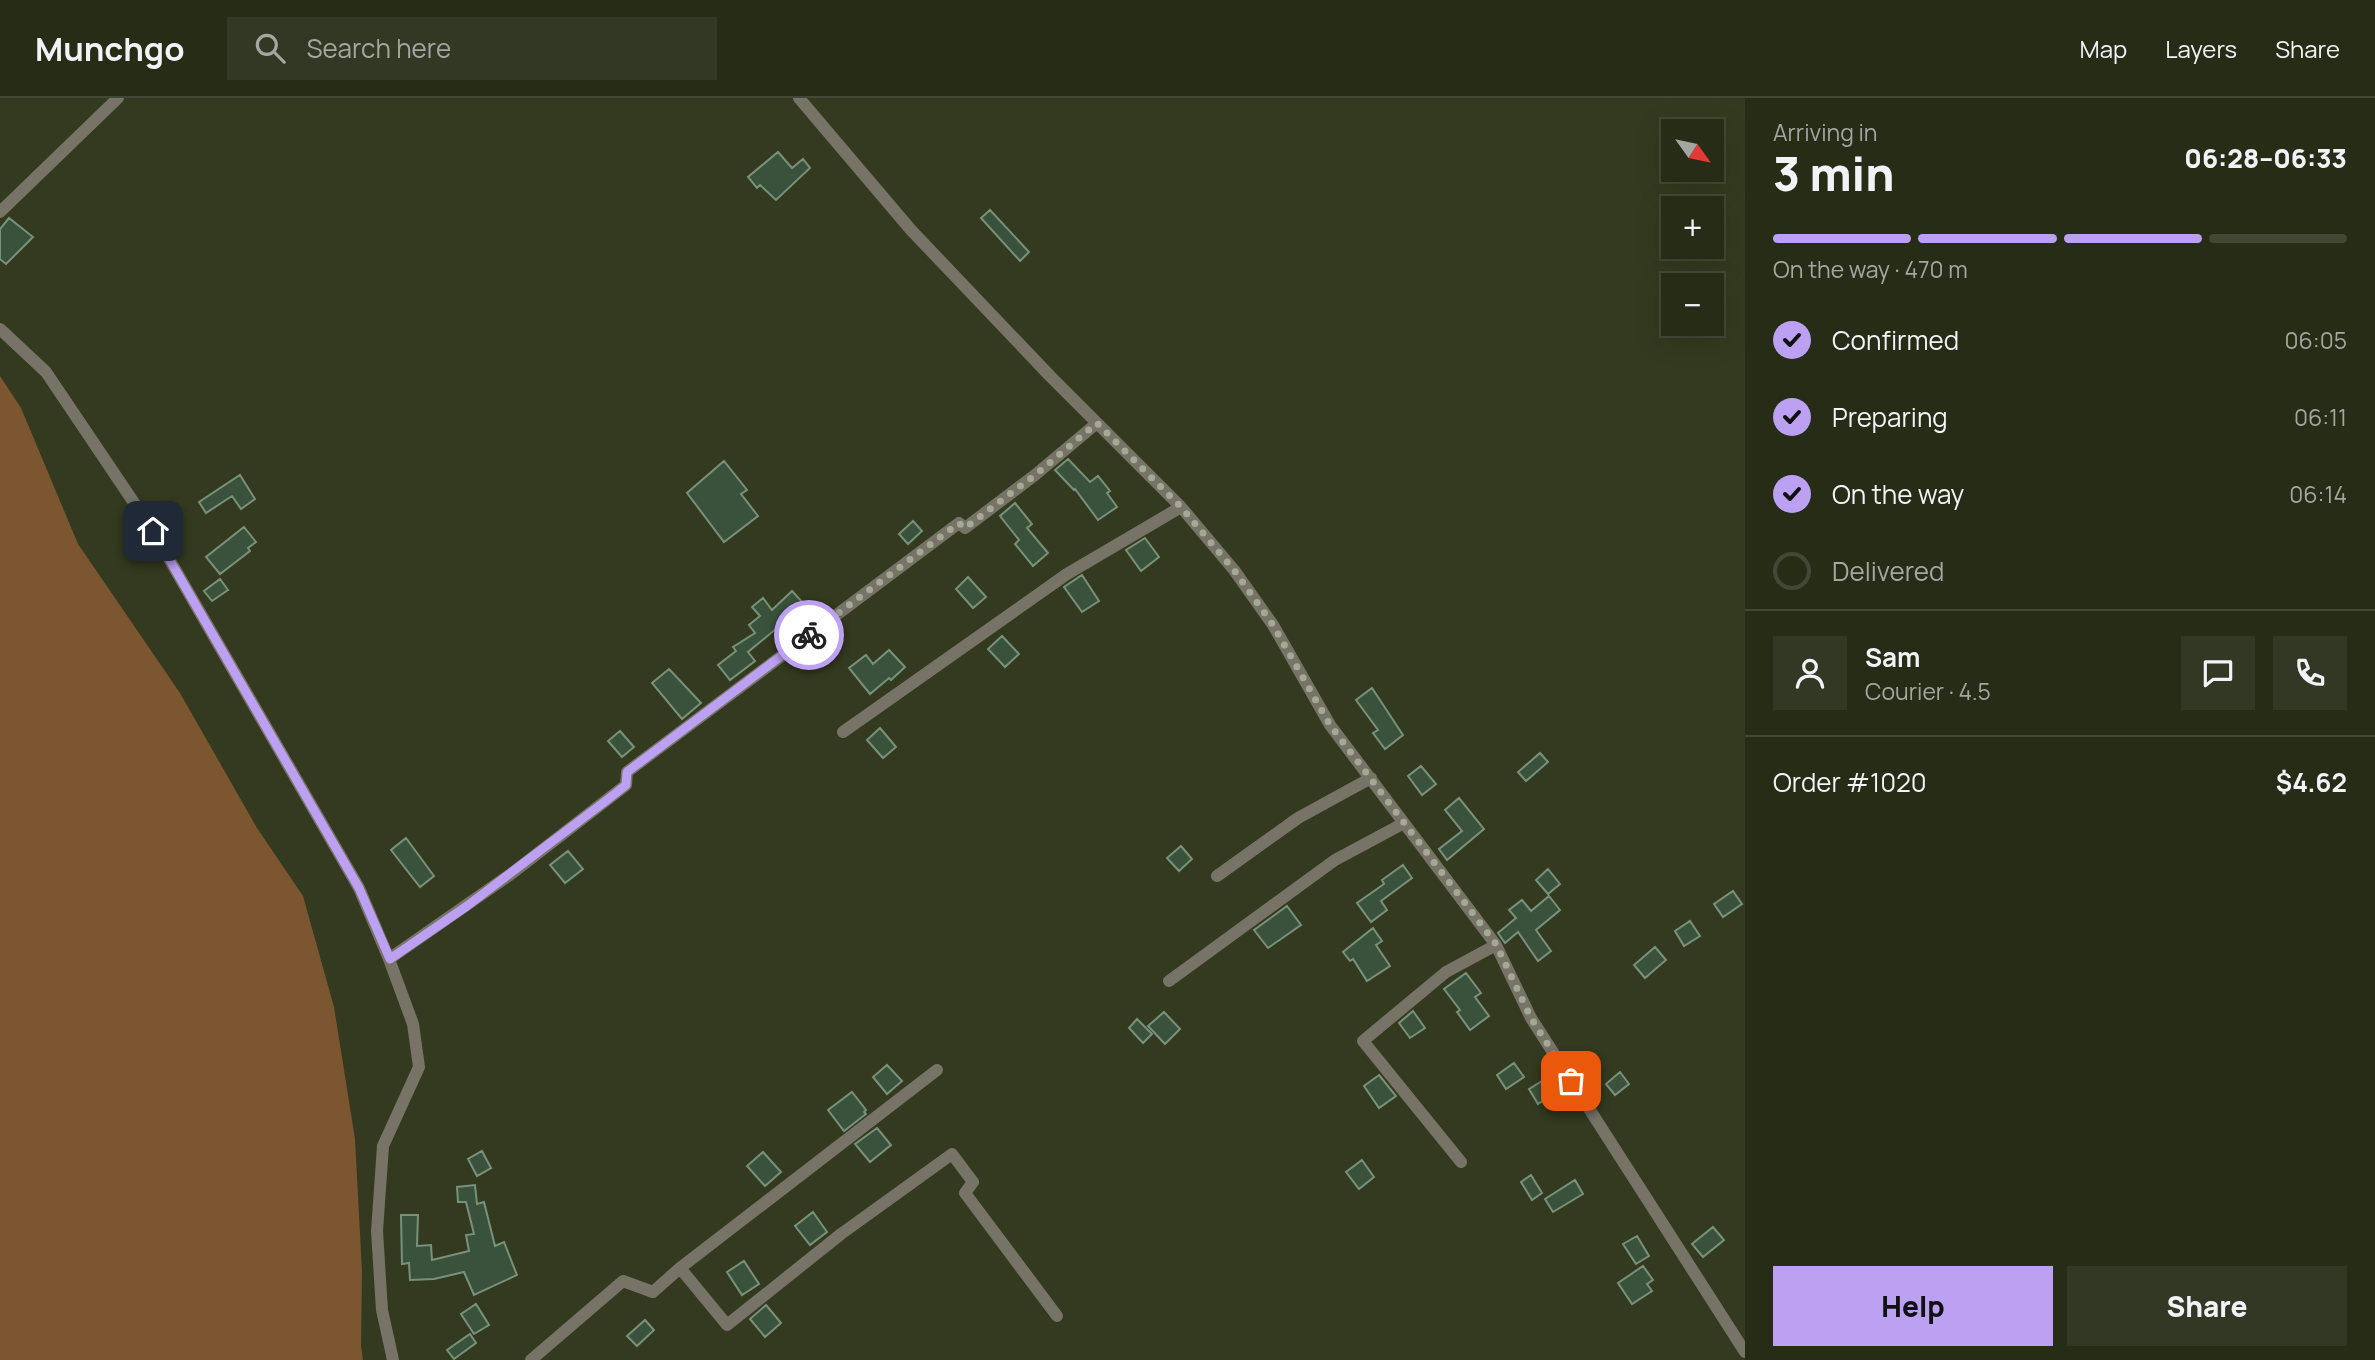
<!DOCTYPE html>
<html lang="en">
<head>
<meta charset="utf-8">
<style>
	body { margin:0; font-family:Manrope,sans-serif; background:#333824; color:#f1f3f6; height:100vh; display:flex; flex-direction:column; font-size:26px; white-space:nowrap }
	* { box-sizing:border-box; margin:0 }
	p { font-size:23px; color:#a4a7a1 }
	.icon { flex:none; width:38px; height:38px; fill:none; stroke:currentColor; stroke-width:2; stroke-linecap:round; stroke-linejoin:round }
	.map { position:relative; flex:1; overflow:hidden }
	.panel { display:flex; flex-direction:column; background:#272c17; width:630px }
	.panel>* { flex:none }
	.needle { width:46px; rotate:123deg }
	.controls { position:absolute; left:1661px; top:21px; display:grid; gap:14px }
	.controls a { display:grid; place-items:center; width:63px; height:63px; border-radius:0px; background:#272c17; box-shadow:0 7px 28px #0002,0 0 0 2px #434836; font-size:35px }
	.pin { position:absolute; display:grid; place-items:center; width:60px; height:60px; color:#fff; margin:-30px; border-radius:14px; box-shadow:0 4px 10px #0006 }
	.courier { position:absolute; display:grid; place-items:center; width:70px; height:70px; margin:-35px; border:5px solid #bca0f2; border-radius:50%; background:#fff; color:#222; box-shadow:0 2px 9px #0007 }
	.summary em { font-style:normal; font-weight:800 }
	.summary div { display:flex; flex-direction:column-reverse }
	.summary { display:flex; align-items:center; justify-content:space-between; height:119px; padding:0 28px }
	h1 { font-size:46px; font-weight:800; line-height:52px }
	.bar { display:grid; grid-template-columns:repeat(4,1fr); gap:10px 7px; align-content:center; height:84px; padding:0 28px }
	.bar i { height:9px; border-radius:5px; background:#434836 }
	.bar .on { background:#bca0f2 }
	.bar p { grid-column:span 4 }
	.line { display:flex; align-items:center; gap:18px; padding:0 28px; border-top:2px solid #434836 }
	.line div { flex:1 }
	.round { display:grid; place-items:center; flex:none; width:74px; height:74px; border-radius:0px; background:#333824 }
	ol { padding:0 28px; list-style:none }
	li { display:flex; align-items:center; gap:21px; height:77px }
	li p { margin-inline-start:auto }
	li .icon { padding:7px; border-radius:50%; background:#bca0f2; color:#111; stroke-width:4 }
	li:last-child { color:#a4a7a1 }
	li i { width:38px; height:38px; border:4px solid #434836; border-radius:50% }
	.cta { display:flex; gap:14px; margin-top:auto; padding:14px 28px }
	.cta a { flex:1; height:80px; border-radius:0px; background:#bca0f2; color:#111; font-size:28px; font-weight:800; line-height:80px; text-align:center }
	.cta a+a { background:#333824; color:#f1f3f6 }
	header { display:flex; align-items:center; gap:42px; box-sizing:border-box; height:98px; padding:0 35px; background:#272c17; border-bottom:2px solid #434836 }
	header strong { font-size:33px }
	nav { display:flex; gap:38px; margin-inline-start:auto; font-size:24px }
	.search { width:490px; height:63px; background:#333824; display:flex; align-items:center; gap:18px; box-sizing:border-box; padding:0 24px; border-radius:0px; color:#a4a7a1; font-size:26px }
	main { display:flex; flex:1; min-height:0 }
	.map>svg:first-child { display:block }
	.green { fill:#7b5630 }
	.building { fill:#3a523c; stroke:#789179; stroke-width:2 }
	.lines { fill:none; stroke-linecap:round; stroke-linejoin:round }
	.minor { stroke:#777366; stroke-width:12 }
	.done { stroke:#a4a995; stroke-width:7; stroke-dasharray:0 12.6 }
	.route { stroke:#bca0f2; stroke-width:9 }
</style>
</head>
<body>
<header>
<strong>Munchgo</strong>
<div class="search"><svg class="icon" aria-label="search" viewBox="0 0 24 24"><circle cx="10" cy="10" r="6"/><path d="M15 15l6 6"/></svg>Search here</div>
<nav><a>Map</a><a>Layers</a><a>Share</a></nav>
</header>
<main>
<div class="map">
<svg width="1745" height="1262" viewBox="0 0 1745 1262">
	<rect width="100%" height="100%" fill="#343a1f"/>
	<path class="green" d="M0 278 21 310 78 446 180 595 257 730 303 798 334 909 355 1041 362 1174 361 1248 363 1262H0Z"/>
	<path class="building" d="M778 54 792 70 803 61 810 70 776 102 760 87 757 90 748 79Z
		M990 112 1029 154 1020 163 981 120Z
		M9 120 33 139 6 166 0 161V131Z
		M1068 361 1090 384 1098 378 1110 393 1107 395 1117 409 1098 422 1075 391 1074 392 1055 372Z
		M724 363 747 392 741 396 758 418 724 444 687 395Z
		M240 377 255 401 241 411 232 398 206 415 199 404Z
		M1015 405 1032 426 1027 430 1048 455 1033 468 1015 446 1019 442 1000 418Z
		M913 423 922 433 908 446 899 436Z
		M244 429 256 444 248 450 250 453 220 476 206 459Z
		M1145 440 1159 459 1141 473 1126 452Z
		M1082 477 1099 503 1082 514 1064 489Z
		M968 479 986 499 973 510 956 491Z
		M220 481 228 492 212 503 204 493Z
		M792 493 805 507 748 554 755 563 730 582 718 567 736 553 733 549 755 535 749 527 760 518 752 509 763 500 772 512Z
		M1002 538 1019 556 1005 569 988 551Z
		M889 552 905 569 891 582 889 580 870 596 849 570 866 557 873 566Z
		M669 571 701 605 682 621 652 585Z
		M1372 590 1403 637 1385 651 1373 635 1378 632 1356 602Z
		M880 630 896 649 883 660 867 642Z
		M620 633 634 649 622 659 608 643Z
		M1540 655 1548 664 1526 683 1518 674Z
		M1421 668 1436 686 1422 697 1408 678Z
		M1459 700 1484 731 1447 762 1439 751 1462 733 1445 712Z
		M406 740 434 778 420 789 391 752Z
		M1181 748 1192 761 1179 773 1167 760Z
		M568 753 583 771 565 785 550 767Z
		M1403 767 1412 780 1381 803 1387 812 1371 824 1357 805 1384 786 1382 782Z
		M1548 771 1560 786 1548 796 1536 782Z
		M1733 793 1742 806 1723 819 1714 806Z
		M1549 798 1560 812 1536 832 1551 853 1538 863 1518 834 1505 845 1498 835 1516 820 1509 812 1522 802 1531 813Z
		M1287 808 1301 827 1268 850 1254 832Z
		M1690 823 1700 838 1684 848 1675 833Z
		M1373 830 1382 843 1376 847 1390 868 1367 883 1353 861 1350 863 1343 854Z
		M1655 849 1666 862 1645 880 1634 867Z
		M1466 875 1481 895 1475 899 1489 918 1470 932 1457 914 1460 912 1444 891Z
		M1413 913 1425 930 1410 940 1399 925Z
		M1164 914 1180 931 1165 946 1148 928Z
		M1137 921 1152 936 1143 945 1129 930Z
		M1514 965 1524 979 1506 991 1497 977Z
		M887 967 902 983 887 996 873 979Z
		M1620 974 1629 986 1615 997 1606 986Z
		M1379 977 1396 998 1379 1010 1364 988Z
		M1542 983 1551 997 1538 1006 1529 991Z
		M852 994 866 1012 864 1014 866 1016 844 1033 828 1012Z
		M877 1030 891 1047 870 1064 855 1046Z
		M482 1053 491 1070 477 1078 468 1061Z
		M763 1054 781 1074 765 1088 747 1068Z
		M1362 1062 1374 1079 1359 1091 1346 1074Z
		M1531 1077 1542 1095 1532 1102 1521 1084Z
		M1575 1082 1583 1096 1553 1114 1545 1101Z
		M475 1087 477 1106 484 1104 495 1148 504 1144 517 1177 474 1197 464 1174 434 1181 410 1182 409 1165 402 1166 401 1117H418L417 1148 431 1147 432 1162 469 1153 466 1137 474 1136 466 1104H458L457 1089Z
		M813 1114 827 1134 810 1147 795 1128Z
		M1713 1129 1724 1142 1703 1159 1692 1146Z
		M1637 1138 1649 1158 1636 1166 1623 1146Z
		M744 1163 759 1186 742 1197 727 1174Z
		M1643 1168 1653 1182 1647 1186 1652 1193 1632 1206 1618 1185Z
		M476 1206 489 1227 474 1236 461 1216Z
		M766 1207 781 1225 765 1239 750 1221Z
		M645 1222 654 1232 637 1248 627 1238Z
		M470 1236 476 1245 454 1261 447 1252Z"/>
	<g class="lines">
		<path class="minor" d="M799 0 911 132 1050 278 1181 409 1234 472 1273 527 1330 627 1496 847 1531 920 1745 1254
			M0 114 118 0
			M0 231 46 274 153 433 359 790 389 861 413 926 419 969 383 1048 377 1133 382 1212 393 1262
			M843 634 1067 476 1181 409
			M1217 778 1298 720 1371 680
			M389 861 511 776 626 687 627 674 959 425 965 430 1035 377 1097 325
			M1169 883 1335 762 1404 725
			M1461 1064 1363 943 1446 874 1496 847
			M680 1170 727 1227 841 1136 952 1056 973 1084 965 1095 1057 1218
			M531 1262 623 1183 653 1194 680 1170 937 972"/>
	</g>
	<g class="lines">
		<path class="done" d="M809 537 959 425 965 430 1035 377 1097 325 1181 409 1234 472 1273 527 1330 627 1496 846 1531 920 1571 983"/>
		<path class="route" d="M153 433 359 790 390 861 467 808 607 702 626 687 627 674 809 537"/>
	</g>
</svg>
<div class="controls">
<a><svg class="needle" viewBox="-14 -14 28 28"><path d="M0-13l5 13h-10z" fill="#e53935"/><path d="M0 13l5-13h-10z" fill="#a4a7a1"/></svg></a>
<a>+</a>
<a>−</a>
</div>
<div class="pin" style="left:1571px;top:983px;background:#ea580c"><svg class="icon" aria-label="bag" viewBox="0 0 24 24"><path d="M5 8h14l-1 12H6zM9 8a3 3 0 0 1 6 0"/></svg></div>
<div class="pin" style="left:153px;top:433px;background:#1f2937"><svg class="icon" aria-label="home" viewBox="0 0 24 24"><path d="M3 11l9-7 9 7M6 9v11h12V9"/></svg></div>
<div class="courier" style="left:809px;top:537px"><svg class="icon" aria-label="bike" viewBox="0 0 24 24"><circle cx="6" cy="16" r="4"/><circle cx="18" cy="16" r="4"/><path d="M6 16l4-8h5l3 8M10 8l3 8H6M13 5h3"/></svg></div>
</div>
<section class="panel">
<div class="summary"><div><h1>3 min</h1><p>Arriving in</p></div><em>06:28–06:33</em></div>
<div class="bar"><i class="on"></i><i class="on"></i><i class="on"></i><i></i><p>On the way · 470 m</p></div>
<ol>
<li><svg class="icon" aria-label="check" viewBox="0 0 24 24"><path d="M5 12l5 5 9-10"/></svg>Confirmed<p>06:05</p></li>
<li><svg class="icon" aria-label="check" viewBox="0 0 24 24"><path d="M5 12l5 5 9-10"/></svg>Preparing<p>06:11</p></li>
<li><svg class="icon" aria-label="check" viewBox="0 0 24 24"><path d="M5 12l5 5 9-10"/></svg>On the way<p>06:14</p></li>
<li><i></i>Delivered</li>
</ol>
<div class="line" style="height:126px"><a class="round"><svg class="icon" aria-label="person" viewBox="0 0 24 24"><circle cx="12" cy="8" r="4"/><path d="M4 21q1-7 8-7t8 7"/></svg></a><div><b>Sam</b><p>Courier · 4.5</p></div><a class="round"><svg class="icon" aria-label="chat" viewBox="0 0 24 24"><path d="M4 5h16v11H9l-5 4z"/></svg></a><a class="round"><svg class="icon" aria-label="phone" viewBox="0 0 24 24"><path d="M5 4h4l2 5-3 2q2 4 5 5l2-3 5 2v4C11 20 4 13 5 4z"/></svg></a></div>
<div class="line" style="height:91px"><div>Order #1020</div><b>$4.62</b></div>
<div class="cta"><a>Help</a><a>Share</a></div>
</section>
</main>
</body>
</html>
